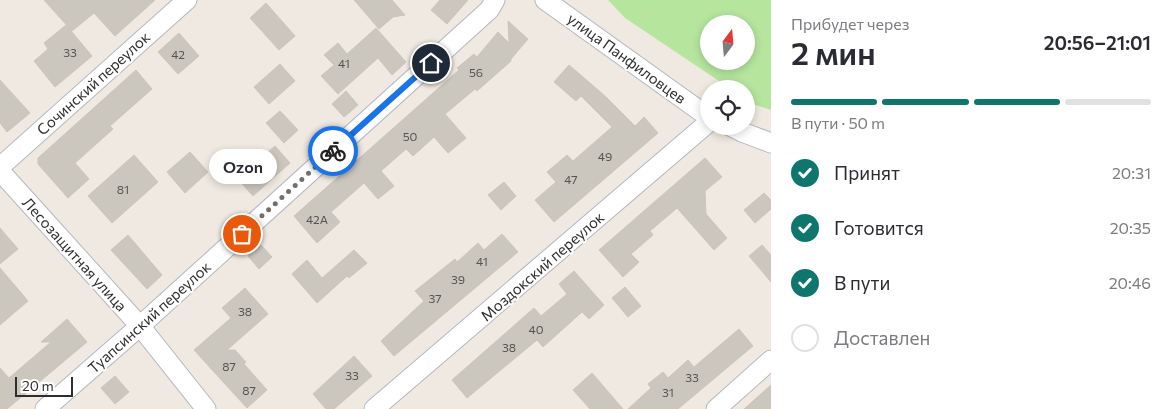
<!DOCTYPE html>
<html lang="ru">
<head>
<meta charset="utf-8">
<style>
	body { margin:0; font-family:Commissioner,sans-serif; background:#f7f7f7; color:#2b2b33; height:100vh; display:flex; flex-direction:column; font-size:19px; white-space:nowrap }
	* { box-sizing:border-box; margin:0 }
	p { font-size:16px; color:#7c7c81 }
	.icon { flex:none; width:28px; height:28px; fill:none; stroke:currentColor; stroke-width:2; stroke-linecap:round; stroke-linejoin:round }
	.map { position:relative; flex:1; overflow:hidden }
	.drawer { display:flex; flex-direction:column; background:#fff; width:400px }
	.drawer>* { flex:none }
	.needle { width:32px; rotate:16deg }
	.fabs { position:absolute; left:700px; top:15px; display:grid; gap:10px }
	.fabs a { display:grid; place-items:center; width:55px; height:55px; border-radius:50%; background:#fff; box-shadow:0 2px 8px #0003; font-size:25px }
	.scale { position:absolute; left:15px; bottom:12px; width:58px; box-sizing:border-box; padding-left:5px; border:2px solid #2e2e2e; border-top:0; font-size:14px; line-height:18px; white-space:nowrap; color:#2e2e2e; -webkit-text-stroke:4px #fff; paint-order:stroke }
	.pin { position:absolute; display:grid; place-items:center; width:42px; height:42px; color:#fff; margin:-21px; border:2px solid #fff; border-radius:50%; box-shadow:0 1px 5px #0007 }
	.courier { position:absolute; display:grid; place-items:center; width:50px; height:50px; margin:-25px; border:4px solid #1a73e8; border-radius:50%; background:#fff; color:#222; box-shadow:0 1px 6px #0007 }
	.bubble { position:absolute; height:35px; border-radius:18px; background:#fff; box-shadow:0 2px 8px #0003; font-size:16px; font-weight:600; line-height:35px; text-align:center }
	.summary em { font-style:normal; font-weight:600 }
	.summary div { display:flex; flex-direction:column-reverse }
	.summary { display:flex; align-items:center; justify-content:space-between; height:85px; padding:0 20px }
	h1 { font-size:32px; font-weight:600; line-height:38px }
	.bar { display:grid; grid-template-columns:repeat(4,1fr); gap:8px 5px; align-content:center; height:60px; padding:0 20px }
	.bar i { height:6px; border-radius:4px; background:#e1e1e2 }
	.bar .active { background:#0f766e }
	.bar p { grid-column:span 4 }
	ol { padding:0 20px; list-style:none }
	li { display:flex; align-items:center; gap:15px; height:55px }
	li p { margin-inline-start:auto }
	li .icon { padding:5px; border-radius:50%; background:#0f766e; color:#fff; stroke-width:4 }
	li:last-child { color:#7c7c81 }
	li i { width:28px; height:28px; border:2px solid #e1e1e2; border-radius:50% }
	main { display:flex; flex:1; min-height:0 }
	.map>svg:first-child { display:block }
	.green { fill:#b6e59e; fill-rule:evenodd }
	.building { fill:#cbc7bf; stroke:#cbc5ba }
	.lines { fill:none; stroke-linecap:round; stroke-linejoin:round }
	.minor-casing { stroke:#b4b7c1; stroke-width:21 }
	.minor { stroke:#fff; stroke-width:19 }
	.done { stroke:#726f6d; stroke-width:5; stroke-dasharray:0 9 }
	.route { stroke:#1a73e8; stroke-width:6 }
	.labels { text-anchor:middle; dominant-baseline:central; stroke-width:4; stroke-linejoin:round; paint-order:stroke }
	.number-label { font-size:12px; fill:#555452 }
	.street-label { font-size:15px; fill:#2e2e2e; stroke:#fff }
</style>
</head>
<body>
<main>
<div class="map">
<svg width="771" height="409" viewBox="0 0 771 409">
	<rect width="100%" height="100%" fill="#efe9e1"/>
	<path class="green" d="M608 0H771V110L753 104 746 99V89H731L625 18ZM709 24H746V61H709Z"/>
	<path class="building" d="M44 0H155L115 36 94 13 72 31Z
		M354 0H392L405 15 393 17 379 29Z
		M440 0H468L447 24 431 10Z
		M266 3 295 36 279 50 250 18Z
		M508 21 528 39 511 59V61L477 91 475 89 445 114 466 138 448 153 434 137 413 156 406 149 381 171 394 186 378 199 364 183 331 212 340 222 317 243 294 216 459 70 457 68 474 54 477 57 498 32 509 43Z
		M66 25 92 56 55 87 34 61 48 49 44 43Z
		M376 28 406 62 392 75 378 58 338 94 321 76 334 65 324 55 338 43 347 54Z
		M179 33 199 56 178 74 158 52Z
		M280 64 295 81 269 104 254 87Z
		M569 65 605 96 635 126 644 117 658 133 554 222 535 200 556 182 547 172 567 155 573 161 612 127 581 96 576 101 554 82Z
		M136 70 152 89 110 126 113 129 75 163 89 179 68 198 38 164V158Z
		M0 80 30 113 7 132 0 123Z
		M346 91 358 105 344 117 332 104Z
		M280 111 298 130 284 143 266 123Z
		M275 146 290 163 253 196 237 178Z
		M190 152 208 172 185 193 167 172Z
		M134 155 158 182 112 223 88 196Z
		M705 158 722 177 705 191 706 214 727 238 714 250 677 208 650 231 653 235 631 254 639 262 623 277 599 250Z
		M504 182 516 196 501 210 488 195Z
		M764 193 771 200V209L755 223 744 210Z
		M0 228 18 249 0 264Z
		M502 234 518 252 394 356 381 341 424 301 415 291 455 259 457 262 478 243 484 250Z
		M128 235 162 275 147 289 111 250Z
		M261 245 272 257 259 269 248 256Z
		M762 245 771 255V282L749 256Z
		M354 250 367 263 349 278 347 276 317 303 292 274 307 260 322 278Z
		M0 268 28 301 0 325Z
		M574 271 604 305 589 319 582 312 543 347 537 340 467 398 452 380 534 308 541 316 567 294 559 284Z
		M625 287 641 306 628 317 612 298Z
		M245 288 268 314 227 350H235L246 362 244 364 267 390 247 408 194 350 231 318 222 308Z
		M67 319 87 342 7 409H0V368L9 378 51 342H41Z
		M739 329 753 346 678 409H628L651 388 648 384 663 372 668 378 688 360 694 367Z
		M354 356 372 376 334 409H326L313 394Z
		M592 373 623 409H590L573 390Z
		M115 376 129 392 115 404 101 388Z
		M771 385V409H744Z"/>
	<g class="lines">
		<g class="minor-casing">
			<path id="minor" d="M545 0 700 111 709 115
				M730 126 742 132 771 143
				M0 167 187 0
				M0 171 140 326 206 409
				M45 409 140 326 489 10 495 0
				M374 409 709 122
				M716 409 771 360"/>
		</g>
		<use href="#minor" class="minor"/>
	</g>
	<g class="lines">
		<path class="done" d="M242 234 333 151"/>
		<path class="route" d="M333 151 431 63"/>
	</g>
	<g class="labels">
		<g class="number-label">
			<text x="70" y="52">33</text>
			<text x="178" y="54">42</text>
			<text x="344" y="63">41</text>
			<text x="476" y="72">56</text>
			<text x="410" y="136">50</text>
			<text x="605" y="156">49</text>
			<text x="571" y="179">47</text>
			<text x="123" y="189">81</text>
			<text x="317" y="219">42А</text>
			<text x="482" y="261">41</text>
			<text x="458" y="279">39</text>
			<text x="435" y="298">37</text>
			<text x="245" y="311">38</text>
			<text x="536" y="329">40</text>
			<text x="509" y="347">38</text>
			<text x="229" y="366">87</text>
			<text x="352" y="375">33</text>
			<text x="692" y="377">33</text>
			<text x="249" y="390">87</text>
			<text x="668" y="392">31</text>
		</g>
		<g class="street-label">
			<text transform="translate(627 58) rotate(36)">улица Панфиловцев</text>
			<text transform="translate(93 83) rotate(-42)">Сочинский переулок</text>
			<text transform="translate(75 254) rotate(48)">Лесозащитная улица</text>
			<text transform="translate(542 266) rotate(-41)">Моздокский переулок</text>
			<text transform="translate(149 317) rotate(-42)">Туапсинский переулок</text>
		</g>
	</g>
</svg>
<div class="fabs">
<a><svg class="needle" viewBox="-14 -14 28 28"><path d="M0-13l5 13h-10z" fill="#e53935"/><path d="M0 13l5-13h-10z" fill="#7c7c81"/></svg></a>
<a><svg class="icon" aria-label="locate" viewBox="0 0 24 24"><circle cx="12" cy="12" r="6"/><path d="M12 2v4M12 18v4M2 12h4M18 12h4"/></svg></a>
</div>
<div class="scale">20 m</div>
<div class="pin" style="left:242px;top:234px;background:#ea580c"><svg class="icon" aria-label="bag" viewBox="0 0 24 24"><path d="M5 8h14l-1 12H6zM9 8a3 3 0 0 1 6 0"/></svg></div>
<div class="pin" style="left:431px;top:63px;background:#1f2937"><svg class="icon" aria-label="home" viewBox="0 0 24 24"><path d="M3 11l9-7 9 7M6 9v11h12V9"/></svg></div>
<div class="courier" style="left:333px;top:151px"><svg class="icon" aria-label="bike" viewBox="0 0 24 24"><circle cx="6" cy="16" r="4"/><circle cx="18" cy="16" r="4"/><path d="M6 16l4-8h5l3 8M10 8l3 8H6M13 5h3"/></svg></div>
<div class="bubble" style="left:209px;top:149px;width:68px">Ozon</div>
</div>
<section class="drawer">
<div class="summary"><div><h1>2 мин</h1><p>Прибудет через</p></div><em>20:56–21:01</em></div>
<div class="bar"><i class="active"></i><i class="active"></i><i class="active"></i><i></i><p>В пути · 50 m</p></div>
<ol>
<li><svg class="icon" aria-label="check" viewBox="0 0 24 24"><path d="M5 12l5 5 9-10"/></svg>Принят<p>20:31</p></li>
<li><svg class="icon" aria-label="check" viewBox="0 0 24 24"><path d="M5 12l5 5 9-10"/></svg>Готовится<p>20:35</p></li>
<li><svg class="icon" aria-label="check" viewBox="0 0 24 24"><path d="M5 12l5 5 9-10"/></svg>В пути<p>20:46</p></li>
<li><i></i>Доставлен</li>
</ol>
</section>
</main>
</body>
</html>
